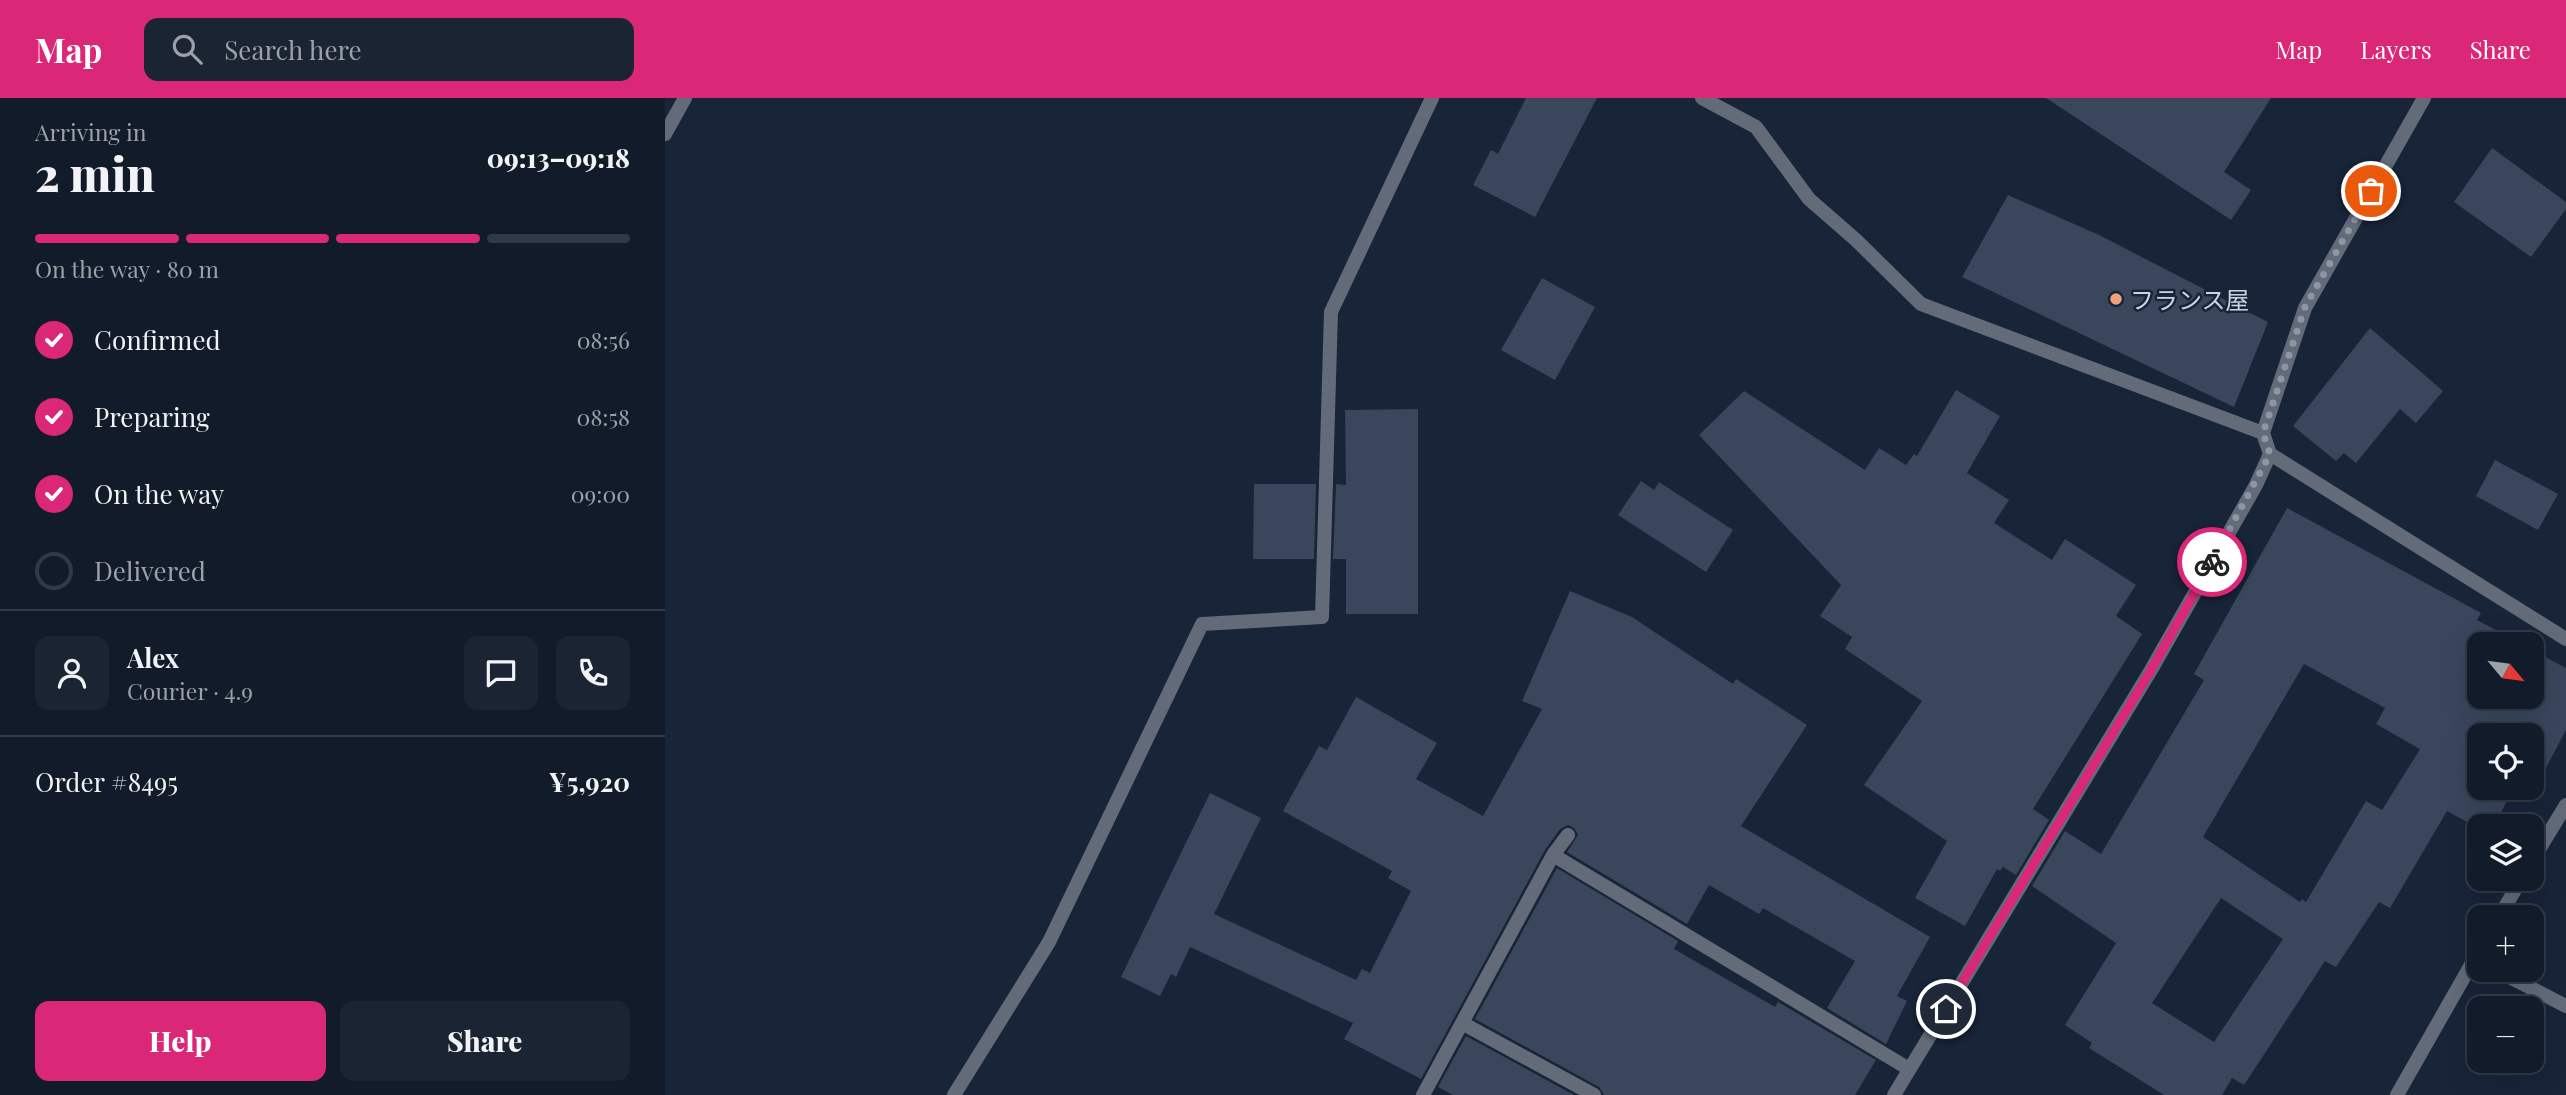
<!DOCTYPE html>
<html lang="en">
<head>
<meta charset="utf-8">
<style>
	body { margin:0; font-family:"Playfair Display","Noto Sans JP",serif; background:#1b2432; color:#f1f3f6; height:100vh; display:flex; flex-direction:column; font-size:26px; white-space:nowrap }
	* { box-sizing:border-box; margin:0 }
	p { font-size:23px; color:#9ca1a8 }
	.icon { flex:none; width:38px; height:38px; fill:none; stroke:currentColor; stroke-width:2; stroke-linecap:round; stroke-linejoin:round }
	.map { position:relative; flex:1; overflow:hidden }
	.panel { display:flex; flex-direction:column; background:#121b2a; width:665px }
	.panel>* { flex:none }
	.needle { width:46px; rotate:119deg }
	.controls { position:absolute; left:1802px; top:534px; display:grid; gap:14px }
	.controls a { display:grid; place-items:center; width:77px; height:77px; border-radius:14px; background:#121b2a; box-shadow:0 7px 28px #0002,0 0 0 2px #313947; font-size:35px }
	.pin { position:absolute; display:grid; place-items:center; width:60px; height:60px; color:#fff; margin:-30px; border:4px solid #fff; border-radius:50%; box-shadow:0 2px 7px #0007 }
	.courier { position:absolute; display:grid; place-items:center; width:70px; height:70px; margin:-35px; border:5px solid #db2777; border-radius:50%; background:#fff; color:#222; box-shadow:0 2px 9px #0007 }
	.head em { font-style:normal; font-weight:800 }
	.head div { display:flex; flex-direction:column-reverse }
	.head { display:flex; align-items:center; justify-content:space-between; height:119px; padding:0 35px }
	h1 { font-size:46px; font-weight:800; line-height:52px }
	.bar { display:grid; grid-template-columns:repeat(4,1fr); gap:10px 7px; align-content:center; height:84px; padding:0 35px }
	.bar i { height:9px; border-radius:5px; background:#313947 }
	.bar .selected { background:#db2777 }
	.bar p { grid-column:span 4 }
	.line { display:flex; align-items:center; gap:18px; padding:0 35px; border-top:2px solid #313947 }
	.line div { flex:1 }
	.round { display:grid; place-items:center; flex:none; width:74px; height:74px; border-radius:14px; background:#1b2432 }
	ol { padding:0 35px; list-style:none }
	li { display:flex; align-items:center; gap:21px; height:77px }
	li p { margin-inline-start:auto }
	li .icon { padding:7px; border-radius:50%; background:#db2777; color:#fff; stroke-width:4 }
	li:last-child { color:#9ca1a8 }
	li i { width:38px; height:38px; border:4px solid #313947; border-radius:50% }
	.primary-button { display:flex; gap:14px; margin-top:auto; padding:14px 35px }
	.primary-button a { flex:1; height:80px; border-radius:14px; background:#db2777; color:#fff; font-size:28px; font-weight:800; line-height:80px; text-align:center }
	.primary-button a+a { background:#1b2432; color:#f1f3f6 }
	header { display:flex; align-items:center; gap:42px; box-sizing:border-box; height:98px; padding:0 35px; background:#db2777; color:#fff }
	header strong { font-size:33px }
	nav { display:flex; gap:38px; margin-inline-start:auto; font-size:24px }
	.search { width:490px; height:63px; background:#1b2432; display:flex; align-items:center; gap:18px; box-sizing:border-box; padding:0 24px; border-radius:14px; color:#9ca1a8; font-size:26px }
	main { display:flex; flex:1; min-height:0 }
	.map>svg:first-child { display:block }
	.building { fill:#39465c; fill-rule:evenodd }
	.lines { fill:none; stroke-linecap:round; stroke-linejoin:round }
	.service { stroke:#636b79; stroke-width:14 }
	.minor { stroke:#636b79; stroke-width:14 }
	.tertiary { stroke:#636b79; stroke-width:14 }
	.done { stroke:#8d96a6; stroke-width:7; stroke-dasharray:0 12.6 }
	.route { stroke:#db2777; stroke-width:9 }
	.poi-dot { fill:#f0a27a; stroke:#182438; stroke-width:2.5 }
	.labels { text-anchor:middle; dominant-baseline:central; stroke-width:5; stroke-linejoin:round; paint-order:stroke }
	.poi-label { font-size:24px; fill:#ccd4e2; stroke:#182438; text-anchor:start }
</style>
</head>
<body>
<header>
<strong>Map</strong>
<div class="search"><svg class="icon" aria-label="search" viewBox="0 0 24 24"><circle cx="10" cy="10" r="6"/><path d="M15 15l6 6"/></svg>Search here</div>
<nav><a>Map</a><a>Layers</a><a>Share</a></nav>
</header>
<main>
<section class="panel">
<div class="head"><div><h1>2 min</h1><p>Arriving in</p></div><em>09:13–09:18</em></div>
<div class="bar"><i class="selected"></i><i class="selected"></i><i class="selected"></i><i></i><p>On the way · 80 m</p></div>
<ol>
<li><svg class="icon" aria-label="check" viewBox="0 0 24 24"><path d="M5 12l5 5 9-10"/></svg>Confirmed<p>08:56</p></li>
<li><svg class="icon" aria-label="check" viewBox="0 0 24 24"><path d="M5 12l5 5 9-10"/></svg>Preparing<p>08:58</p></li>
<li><svg class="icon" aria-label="check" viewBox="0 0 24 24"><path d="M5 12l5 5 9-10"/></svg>On the way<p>09:00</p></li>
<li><i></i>Delivered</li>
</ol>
<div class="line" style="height:126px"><a class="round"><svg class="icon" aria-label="person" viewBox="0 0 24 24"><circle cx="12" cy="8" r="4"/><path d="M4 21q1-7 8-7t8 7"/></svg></a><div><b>Alex</b><p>Courier · 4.9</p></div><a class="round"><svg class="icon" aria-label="chat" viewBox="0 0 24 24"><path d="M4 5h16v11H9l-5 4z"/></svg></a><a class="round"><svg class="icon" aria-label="phone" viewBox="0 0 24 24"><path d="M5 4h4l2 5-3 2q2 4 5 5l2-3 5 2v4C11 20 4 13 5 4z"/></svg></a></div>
<div class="line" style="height:91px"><div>Order #8495</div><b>¥5,920</b></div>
<div class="primary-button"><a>Help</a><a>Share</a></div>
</section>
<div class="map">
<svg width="1901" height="997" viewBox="0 0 1901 997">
	<rect width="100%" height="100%" fill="#182438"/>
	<path class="building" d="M861 0H932L870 119 808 87 826 52 833 56Z
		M1381 0H1606L1559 74 1586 92 1566 122Z
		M1827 50 1901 104V111L1866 159 1789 104Z
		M1343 97 1434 137 1603 224 1569 309 1297 179Z
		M877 180 930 209 890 282 836 252Z
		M1705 230 1778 293 1751 325 1735 311 1691 365 1679 355 1671 363 1628 328Z
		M1291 292 1335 318 1302 375 1344 402 1329 425 1387 462 1400 441 1471 487 1451 518 1477 536 1368 711 1384 722 1351 777 1338 769 1335 773 1332 771 1300 828 1250 800 1282 743 1199 687 1257 603 1180 551 1187 539 1155 518 1176 487 1034 337 1079 293 1200 372 1214 350 1241 367 1249 356 1252 358Z
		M753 311V516H681V461H668L671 386 681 387 680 312Z
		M1830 362 1893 396 1873 432 1811 398Z
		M976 383 989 392 994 384 1068 432 1041 474 953 417Z
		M589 386H651L649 461H588Z
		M1622 410 1816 515 1812 522 1857 546H1815V598H1867V552L1901 570V632L1865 700 1848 691 1829 728H1815V731L1782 713 1725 810 1714 804 1671 869 1660 863 1579 987 1567 980 1557 997H1499L1424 950 1427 945 1400 927 1451 845 1367 788 1400 733 1436 756 1539 582 1529 576ZM1639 566 1720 610 1711 626 1755 651 1717 712 1701 703 1641 804 1637 801 1635 804 1538 739ZM1815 637H1867V690H1815ZM1556 800 1618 841 1549 944 1487 905Z
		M905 493 967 519 1068 586 1071 581 1142 627 1076 728 1265 839 1232 898 1242 903 1221 946 1162 910 1190 863 1098 810 1094 816 1044 787 1022 826 902 754 913 737 909 730 903 727 895 731 880 752 756 981 679 941 688 925 525 849 511 879 506 876 495 898 456 879 545 695 596 720 549 816 691 882 697 871 705 875 746 793 723 780 727 773 618 713 654 648 662 652 691 599 772 645 751 681 818 718 877 611 857 603Z
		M892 770 1013 843 1009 851 1110 909 1113 904 1211 962 1190 997H939L934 989 810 921Z
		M801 938 909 997H788L773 989Z"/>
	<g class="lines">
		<path class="service" d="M888 757 1244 971
			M1867 763 1901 707
			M1834 819 1857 780
			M797 925 929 997
			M758 997 888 757 903 737
			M1732 997 1815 851"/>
		<path class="minor" d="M1037 0 1091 29 1144 101 1191 142 1256 206 1598 335
			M1605 356 1901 541
			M1809 860 1815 863
			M1831 872 1901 908
			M289 997 384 844 537 526 657 519 666 214 767 0
			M1229 997 1486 572 1591 387 1605 356 1598 335 1640 210 1759 0"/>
		<path class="tertiary" d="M0 36 20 0"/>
	</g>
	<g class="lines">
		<path class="done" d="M1547 464 1605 356 1598 335 1640 209 1706 93"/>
		<path class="route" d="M1281 911 1486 572 1547 464"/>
	</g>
	<circle class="poi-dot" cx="1451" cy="201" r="7"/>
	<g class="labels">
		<g class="poi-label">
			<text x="1465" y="201">フランス屋</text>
		</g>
	</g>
</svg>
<div class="controls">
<a><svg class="needle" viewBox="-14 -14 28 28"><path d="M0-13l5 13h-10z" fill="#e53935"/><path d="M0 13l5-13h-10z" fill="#9ca1a8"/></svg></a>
<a><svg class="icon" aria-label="locate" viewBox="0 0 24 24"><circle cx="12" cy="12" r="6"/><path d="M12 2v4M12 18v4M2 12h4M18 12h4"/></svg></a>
<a><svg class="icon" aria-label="layers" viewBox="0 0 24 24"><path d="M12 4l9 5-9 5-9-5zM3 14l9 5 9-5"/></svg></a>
<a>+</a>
<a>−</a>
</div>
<div class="pin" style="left:1706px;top:93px;background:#ea580c"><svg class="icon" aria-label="bag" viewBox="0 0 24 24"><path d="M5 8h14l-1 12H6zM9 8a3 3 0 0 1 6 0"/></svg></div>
<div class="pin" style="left:1281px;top:911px;background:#1f2937"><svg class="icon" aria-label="home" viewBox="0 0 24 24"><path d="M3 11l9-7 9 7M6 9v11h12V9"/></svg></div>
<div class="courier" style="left:1547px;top:464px"><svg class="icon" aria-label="bike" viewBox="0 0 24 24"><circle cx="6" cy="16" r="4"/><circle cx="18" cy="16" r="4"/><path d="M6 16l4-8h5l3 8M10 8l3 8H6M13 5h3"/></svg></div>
</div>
</main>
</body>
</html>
